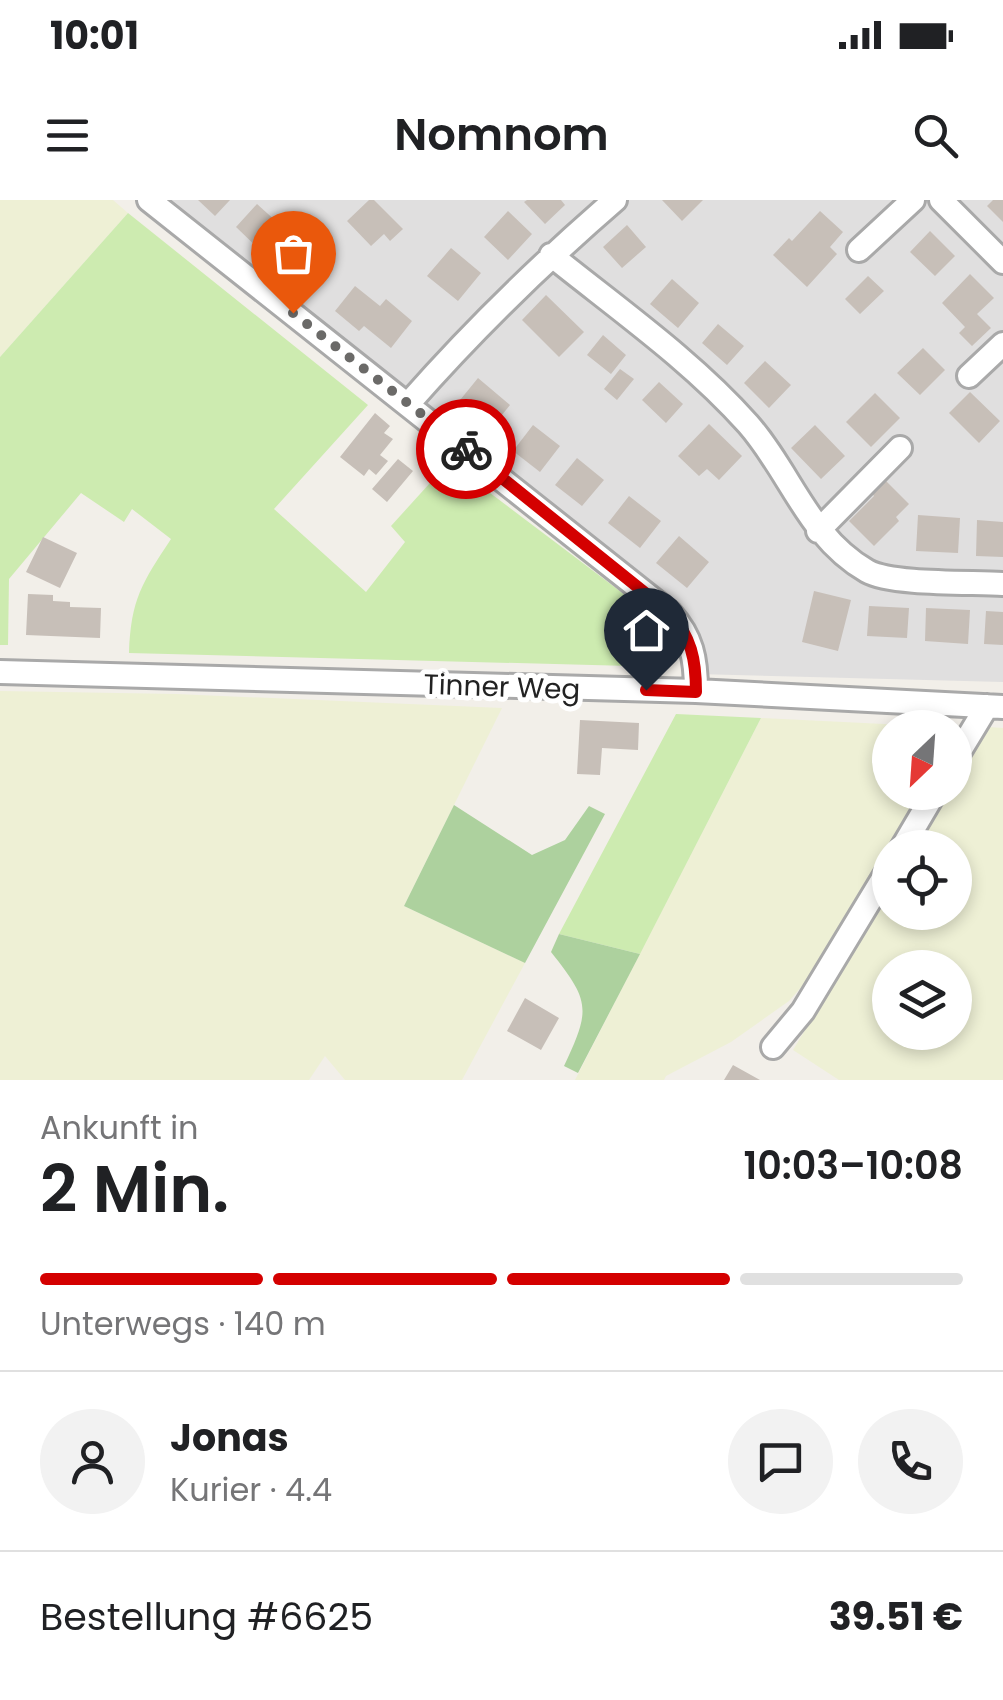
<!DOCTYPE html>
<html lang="de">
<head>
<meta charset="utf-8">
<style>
	body { margin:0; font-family:Poppins,sans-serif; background:#f2f2f2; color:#202124; height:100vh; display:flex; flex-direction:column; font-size:38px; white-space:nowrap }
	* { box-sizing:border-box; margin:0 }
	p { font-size:32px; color:#757577 }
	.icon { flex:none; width:55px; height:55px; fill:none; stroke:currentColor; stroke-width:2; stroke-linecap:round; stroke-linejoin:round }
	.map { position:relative; height:880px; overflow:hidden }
	.details { display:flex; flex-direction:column; background:#fff; flex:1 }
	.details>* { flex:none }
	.needle { width:65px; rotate:205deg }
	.buttons { position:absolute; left:872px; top:510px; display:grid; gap:20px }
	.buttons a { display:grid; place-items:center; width:100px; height:100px; border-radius:50%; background:#fff; box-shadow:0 5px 15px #0003; font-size:50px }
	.pin { position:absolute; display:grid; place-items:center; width:85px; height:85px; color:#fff; margin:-102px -42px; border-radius:50% 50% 50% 0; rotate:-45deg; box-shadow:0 0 10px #0007 }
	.pin .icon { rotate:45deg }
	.courier { position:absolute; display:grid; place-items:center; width:100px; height:100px; margin:-50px; border:8px solid #d40000; border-radius:50%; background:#fff; color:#222; box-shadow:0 2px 12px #0007 }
	.headline em { font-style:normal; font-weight:600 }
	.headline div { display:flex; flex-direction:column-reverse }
	.headline { display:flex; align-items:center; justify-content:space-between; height:170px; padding:0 40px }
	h1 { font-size:65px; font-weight:600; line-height:75px }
	.bar { display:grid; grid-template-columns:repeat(4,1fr); gap:15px 10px; align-content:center; height:120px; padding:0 40px }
	.bar i { height:12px; border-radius:8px; background:#e0e0e0 }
	.bar .selected { background:#d40000 }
	.bar p { grid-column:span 4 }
	.line { display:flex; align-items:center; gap:25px; padding:0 40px; border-top:2px solid #e0e0e0 }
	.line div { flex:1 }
	.round { display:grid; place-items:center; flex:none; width:105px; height:105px; border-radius:52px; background:#f2f2f2 }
	.status { display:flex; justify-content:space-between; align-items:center; height:70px; padding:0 50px; background:#fff; direction:ltr }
	.status svg { height:28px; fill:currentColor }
	header { display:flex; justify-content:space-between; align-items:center; height:130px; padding:0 40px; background:#fff; font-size:45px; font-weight:600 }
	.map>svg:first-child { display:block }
	.residential { fill:#e0dfdf }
	.farmland { fill:#eef0d5; fill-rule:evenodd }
	.grass { fill:#cdebb0 }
	.forest { fill:#add19e }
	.building { fill:#c7bfb8 }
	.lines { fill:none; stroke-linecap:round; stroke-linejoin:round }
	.minor-casing { stroke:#a9a9a9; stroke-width:28 }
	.minor { stroke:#fff; stroke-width:22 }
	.done { stroke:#6b6a68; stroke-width:10; stroke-dasharray:0 18 }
	.route { stroke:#d40000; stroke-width:12 }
	.labels { text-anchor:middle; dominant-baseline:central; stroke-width:10; stroke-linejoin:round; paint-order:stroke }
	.street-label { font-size:28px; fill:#222; stroke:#fff }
</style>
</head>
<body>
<div class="status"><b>10:01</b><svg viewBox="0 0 49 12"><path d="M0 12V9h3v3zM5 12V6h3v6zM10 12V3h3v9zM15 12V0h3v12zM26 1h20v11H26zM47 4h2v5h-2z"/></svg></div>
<header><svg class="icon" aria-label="menu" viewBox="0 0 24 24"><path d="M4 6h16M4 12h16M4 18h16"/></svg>Nomnom<svg class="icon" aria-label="search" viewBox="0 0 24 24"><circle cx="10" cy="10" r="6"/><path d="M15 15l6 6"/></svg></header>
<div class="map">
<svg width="1003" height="880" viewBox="0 0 1003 880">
	<rect width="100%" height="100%" fill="#f2efe9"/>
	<path class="residential" d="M149 0H1003V482L696 474 685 430Z"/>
	<path class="farmland" d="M0 0H113L128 13 0 157Z
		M0 491 176 494 502 508 404 706 525 763 462 880H345L325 856 309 880H0Z
		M761 518 945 527 890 528V592L923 593 821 765 789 801 731 842 666 876 664 880H575Z
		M988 527 1003 528V880H839L793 850 890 689V712H955V648L915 647 948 593 955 592V582ZM890 768H955V832H890Z"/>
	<path class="grass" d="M128 13 368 205 274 309 366 392 405 342 391 326 449 262 653 416C671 436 678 441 667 467L129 453C131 399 142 383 171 339L132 309 124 322 81 293 9 379 8 445H0V157Z
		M676 514 761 518 640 754 559 734Z"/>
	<path class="forest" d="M454 605 532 655 565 640 589 606 605 614 525 763 404 706Z
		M559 734 640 754 578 873 564 866C591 809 590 801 551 752Z"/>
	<path class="building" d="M198 0H230L215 16Z
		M369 0H374L403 29 390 41 384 34 371 46 347 21Z
		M527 0H561L565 5 545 24 524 2Z
		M662 0H703L682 21Z
		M993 0H1003V22L987 6Z
		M257 4 288 32 266 56 236 27Z
		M508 11 532 34 508 60 484 37Z
		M820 11 843 32 830 47 837 54 807 87 773 55 789 38 792 41Z
		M627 25 646 47 622 68 603 47Z
		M930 31 955 56 935 76 910 52Z
		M303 38 334 66 310 91 280 64Z
		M451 48 481 73 458 101 427 76Z
		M970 74 994 98 977 114 991 128 972 146 959 133 965 127 942 103Z
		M868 76 884 91 860 114 845 99Z
		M672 79 699 103 678 128 650 104Z
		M355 86 380 106 386 99 412 121 391 148 364 126 359 131 335 111Z
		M546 95 584 132 559 157 522 120Z
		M718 124 744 146 727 165 702 143Z
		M603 135 626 155 611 174 587 155Z
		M923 148 945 170 920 195 897 173Z
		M765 161 791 185 769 208 744 183Z
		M620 169 634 179 617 200 604 189Z
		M478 178 510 205 489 231 456 205Z
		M659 182 683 204 666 223 642 200Z
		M970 192 1000 221 979 243 949 213Z
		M875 193 900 218 871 247 846 222Z
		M375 213 390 226 384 233 393 239 380 255 388 261 376 275 369 269 364 276 340 257Z
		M709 224 742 256 719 280 707 269 699 276 678 256Z
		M533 225 560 246 540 272 513 251Z
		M815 225 845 256 821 279 791 248Z
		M577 258 604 280 582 306 555 285Z
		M398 259 413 271 387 302 372 289Z
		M884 279 909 304 896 317 899 321 874 346 849 321 874 296 871 292Z
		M629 296 661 321 640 348 608 323Z
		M918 315 960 318 958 353 916 351Z
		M977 320 1003 322V357L976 356Z
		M679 336 709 362 687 388 656 363Z
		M43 337 77 353 60 388 26 372Z
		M814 391 851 400 838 451 802 442Z
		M28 394 53 395V401L70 402V407L101 408 100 438 26 435Z
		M869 406 909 408 907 438 867 436Z
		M926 408 970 410 968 444 925 441Z
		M986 411 1003 412V445L984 444Z
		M580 520 639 523 638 550 602 548 600 575 577 574Z
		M525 798 559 818 541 850 507 831Z
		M733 865 760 880H724Z"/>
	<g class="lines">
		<g class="minor-casing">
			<path id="minor" d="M149 0 670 413C692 437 696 459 696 491
				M941 0 1003 62
				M859 50 913 0
				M551 55C618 109 691 160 748 224 791 273 808 337 867 371 892 385 971 382 1003 384
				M969 176 1003 144
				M409 203C473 130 541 64 615 0
				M818 331 900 248
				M0 472 696 491 1003 507
				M955 559 987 506
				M902 648 935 592
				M773 847 803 811 890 667"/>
		</g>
		<use href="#minor" class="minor"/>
	</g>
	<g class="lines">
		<path class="done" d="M293 113 466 249"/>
		<path class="route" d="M466 249 670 413C691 437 696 459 696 492L646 490"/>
	</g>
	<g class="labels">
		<g class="street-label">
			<text transform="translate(502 487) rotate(2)">Tinner Weg</text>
		</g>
	</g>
</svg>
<div class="buttons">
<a><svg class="needle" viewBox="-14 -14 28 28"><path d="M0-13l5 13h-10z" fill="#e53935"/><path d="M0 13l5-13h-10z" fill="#757577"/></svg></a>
<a><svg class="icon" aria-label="locate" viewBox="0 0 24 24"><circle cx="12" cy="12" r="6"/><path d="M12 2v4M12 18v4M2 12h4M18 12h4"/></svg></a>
<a><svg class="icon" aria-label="layers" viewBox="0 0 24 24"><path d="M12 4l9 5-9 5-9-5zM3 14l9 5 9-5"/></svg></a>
</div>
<div class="pin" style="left:293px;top:113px;background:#ea580c"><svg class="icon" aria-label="bag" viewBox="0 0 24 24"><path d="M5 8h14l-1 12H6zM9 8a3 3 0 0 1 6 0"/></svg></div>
<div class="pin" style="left:646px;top:490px;background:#1f2937"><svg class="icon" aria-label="home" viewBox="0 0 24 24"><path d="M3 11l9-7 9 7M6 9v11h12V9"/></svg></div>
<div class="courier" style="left:466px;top:249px"><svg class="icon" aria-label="bike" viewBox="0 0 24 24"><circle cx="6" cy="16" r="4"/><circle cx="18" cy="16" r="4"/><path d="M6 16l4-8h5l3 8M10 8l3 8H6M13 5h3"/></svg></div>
</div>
<section class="details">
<div class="headline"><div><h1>2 Min.</h1><p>Ankunft in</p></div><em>10:03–10:08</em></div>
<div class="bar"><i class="selected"></i><i class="selected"></i><i class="selected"></i><i></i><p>Unterwegs · 140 m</p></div>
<div class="line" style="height:180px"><a class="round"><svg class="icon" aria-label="person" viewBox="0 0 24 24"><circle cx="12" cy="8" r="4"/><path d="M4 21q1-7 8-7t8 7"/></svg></a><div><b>Jonas</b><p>Kurier · 4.4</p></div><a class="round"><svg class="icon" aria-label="chat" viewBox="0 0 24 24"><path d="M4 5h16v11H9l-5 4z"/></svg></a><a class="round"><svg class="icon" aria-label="phone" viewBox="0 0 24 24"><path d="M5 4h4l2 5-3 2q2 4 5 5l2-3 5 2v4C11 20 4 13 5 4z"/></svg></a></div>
<div class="line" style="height:130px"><div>Bestellung #6625</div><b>39.51 €</b></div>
</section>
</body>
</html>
